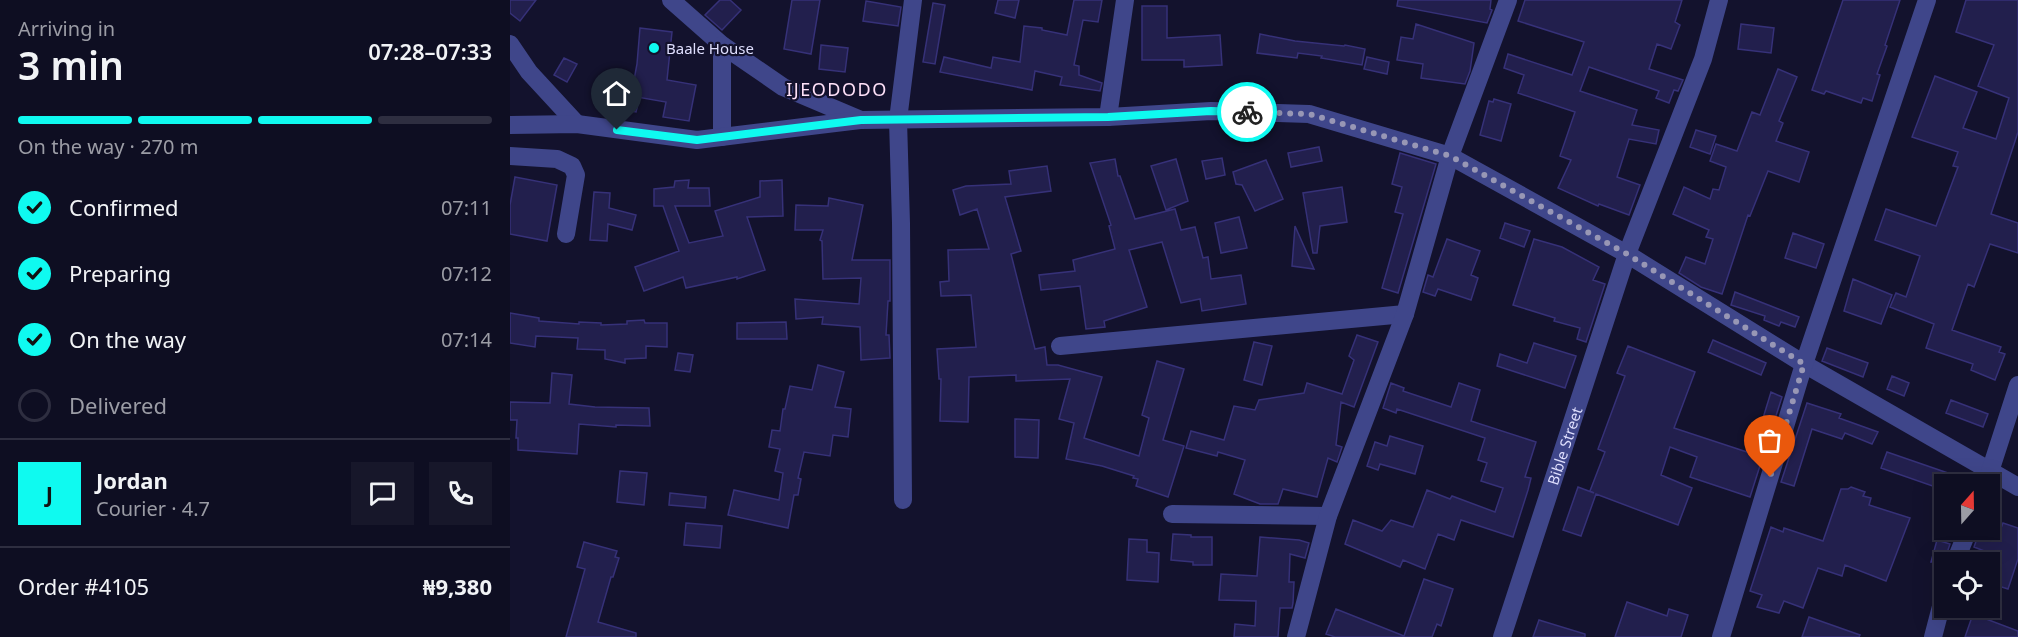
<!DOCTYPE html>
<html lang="en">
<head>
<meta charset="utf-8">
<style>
	body { margin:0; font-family:"Noto Sans",sans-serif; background:#17172a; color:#f1f3f6; height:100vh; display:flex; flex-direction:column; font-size:22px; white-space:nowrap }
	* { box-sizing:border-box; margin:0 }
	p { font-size:20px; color:#9b9ca5 }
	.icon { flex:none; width:33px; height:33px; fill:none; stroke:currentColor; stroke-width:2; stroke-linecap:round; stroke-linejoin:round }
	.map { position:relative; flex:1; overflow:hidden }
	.side { display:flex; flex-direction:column; background:#0e0e22; width:510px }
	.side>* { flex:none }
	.needle { width:39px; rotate:20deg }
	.tools { position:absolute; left:1424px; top:474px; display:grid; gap:12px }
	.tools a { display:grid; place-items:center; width:66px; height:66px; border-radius:0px; background:#0e0e22; box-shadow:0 6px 24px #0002,0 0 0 2px #2e2e40; font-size:30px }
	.pin { position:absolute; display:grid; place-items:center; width:51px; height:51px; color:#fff; margin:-62px -26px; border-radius:50% 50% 50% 0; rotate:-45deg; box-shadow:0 0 6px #0007 }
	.pin .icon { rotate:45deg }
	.courier { position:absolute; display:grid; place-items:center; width:60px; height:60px; margin:-30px; border:4px solid #0ffaf0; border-radius:50%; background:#fff; color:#222; box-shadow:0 2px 8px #0007 }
	.headline em { font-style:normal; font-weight:600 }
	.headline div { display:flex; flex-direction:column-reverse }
	.headline { display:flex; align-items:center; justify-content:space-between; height:102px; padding:0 18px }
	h1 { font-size:39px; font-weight:600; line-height:45px }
	.bar { display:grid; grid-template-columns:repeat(4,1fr); gap:9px 6px; align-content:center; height:72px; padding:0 18px }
	.bar i { height:8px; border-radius:4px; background:#2e2e40 }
	.bar .active { background:#0ffaf0 }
	.bar p { grid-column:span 4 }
	.line { display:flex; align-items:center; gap:15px; padding:0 18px; border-top:2px solid #2e2e40 }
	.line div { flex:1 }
	.round { display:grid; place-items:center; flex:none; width:63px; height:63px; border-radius:0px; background:#17172a }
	ol { padding:0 18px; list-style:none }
	li { display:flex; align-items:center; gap:18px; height:66px }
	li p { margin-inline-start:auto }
	li .icon { padding:6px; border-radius:50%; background:#0ffaf0; color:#111; stroke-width:4 }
	li:last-child { color:#9b9ca5 }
	li i { width:33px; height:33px; border:3px solid #2e2e40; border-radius:50% }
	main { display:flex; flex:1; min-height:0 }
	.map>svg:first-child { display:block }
	.building { fill:#221f4d; stroke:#363178; stroke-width:1.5 }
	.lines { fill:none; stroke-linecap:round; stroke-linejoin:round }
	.minor { stroke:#3f468a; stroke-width:18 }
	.done { stroke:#9897b5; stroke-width:6; stroke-dasharray:0 10.8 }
	.route { stroke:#0ffaf0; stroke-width:8 }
	.poi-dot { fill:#0ffaf0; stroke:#13122d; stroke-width:2 }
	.labels { text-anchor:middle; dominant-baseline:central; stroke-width:4.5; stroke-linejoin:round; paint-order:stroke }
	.poi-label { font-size:15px; fill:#dfdffe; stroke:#13122d; text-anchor:start }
	.street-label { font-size:15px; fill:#dfdffe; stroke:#13122d }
	.quarter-label { font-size:18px; letter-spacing:1.5px; fill:#fee1f8; stroke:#13122d }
</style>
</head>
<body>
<main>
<section class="side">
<div class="headline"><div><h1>3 min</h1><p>Arriving in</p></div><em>07:28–07:33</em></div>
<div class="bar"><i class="active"></i><i class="active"></i><i class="active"></i><i></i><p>On the way · 270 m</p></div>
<ol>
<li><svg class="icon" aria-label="check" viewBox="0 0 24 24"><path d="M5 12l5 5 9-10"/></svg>Confirmed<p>07:11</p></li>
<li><svg class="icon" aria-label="check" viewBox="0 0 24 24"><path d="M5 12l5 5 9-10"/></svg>Preparing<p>07:12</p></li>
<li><svg class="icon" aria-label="check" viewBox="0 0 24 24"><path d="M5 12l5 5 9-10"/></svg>On the way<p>07:14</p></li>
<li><i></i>Delivered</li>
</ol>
<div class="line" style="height:108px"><b class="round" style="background:#0ffaf0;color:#111">J</b><div><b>Jordan</b><p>Courier · 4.7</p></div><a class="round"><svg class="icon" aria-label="chat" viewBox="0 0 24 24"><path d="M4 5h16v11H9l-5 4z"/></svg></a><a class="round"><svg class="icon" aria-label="phone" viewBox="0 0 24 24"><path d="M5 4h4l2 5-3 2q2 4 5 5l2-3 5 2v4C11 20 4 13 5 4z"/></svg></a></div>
<div class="line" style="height:78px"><div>Order #4105</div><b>₦9,380</b></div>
</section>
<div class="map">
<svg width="1508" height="637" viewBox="0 0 1508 637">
	<rect width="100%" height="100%" fill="#13122d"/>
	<path class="building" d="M0 0H26L10 21 0 13Z
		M210 0H220L231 10 212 30 195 15Z
		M282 0H310L301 54 274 49Z
		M488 0H509L505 18 485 13Z
		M564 0H592L588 22 573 20 564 65 569 66V75L592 83 590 91 550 85 552 77 525 71 522 90 430 72 434 57 481 68 483 57 510 62 514 26 532 28V30L557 35Z
		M888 0H981L980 9 982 10 977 23 887 6Z
		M1015 0H1172L1165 22 1170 25 1161 49 1147 44 1139 69 1173 80 1168 91 1164 90 1159 103 1146 98 1149 91 1079 67 1070 91 1127 110 1122 125 1149 130 1146 144 1119 139 1107 177 1130 185 1119 215 1089 204 1088 206 1048 188 1061 160 1050 156 1065 112 1008 93 1014 75 994 68 998 54 1062 75 1074 42 1008 21Z
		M1333 0H1390L1375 45 1377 46 1367 74 1370 75 1362 101 1353 98 1351 103 1316 91 1314 94 1302 90Z
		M1456 0H1508V132L1481 214 1508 223V253L1480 244 1464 287 1458 284 1442 330 1491 347 1489 352 1495 354 1485 380 1461 370 1463 364 1416 348 1424 324 1380 307 1386 293 1396 297 1410 256 1365 240 1376 209 1426 226 1448 167 1443 166 1448 152 1402 137 1425 76 1467 92 1453 128 1486 139 1499 98 1468 86 1484 45 1446 32Z
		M356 1 391 7 388 26 353 21Z
		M423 3 435 5 425 64 413 62Z
		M632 6H657V38L710 35 712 65 674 67V60H632Z
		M906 24 964 43 960 71 955 84 911 78 913 64 887 60 891 37 903 39Z
		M1231 24 1264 28 1261 53 1228 49Z
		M130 28 162 32 157 80 186 85 179 121 153 117 156 102 121 96 127 64Z
		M750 34 785 41 834 46 835 45 855 49 852 65 811 58 812 56 788 53 787 58 747 53Z
		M311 45 338 48 335 72 309 69Z
		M857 57 879 62 877 74 854 69Z
		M54 58 67 64 57 82 44 75Z
		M1268 69 1287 77 1269 121 1273 123 1266 141 1299 152 1289 182 1258 171 1240 216 1238 215 1212 294 1191 287 1169 273 1176 257 1195 264 1203 239 1196 237 1199 230 1163 214 1174 187 1200 199 1203 189 1209 190 1216 167 1200 161 1206 144 1227 151 1242 112 1250 115Z
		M88 94 129 100 126 112 115 110V115L97 112 98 106 87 104Z
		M984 99 1001 104 991 141 970 135 979 101 983 102Z
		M1186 130 1206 136 1200 154 1180 147Z
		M809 147 812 161 781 167 778 153Z
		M890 153 926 164 888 293 872 288 893 214 885 212 892 187 882 184Z
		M712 158 715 175 696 179 692 161Z
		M605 159 608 176H610L625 219 665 209 671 230 685 227 693 258 698 257 701 279 731 275 736 304 692 311 690 299 671 303 652 242 619 250 637 307 594 321 595 327 576 329 570 286 531 290 529 275 565 271 563 260 605 249 599 226 601 225 580 163Z
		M666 159 678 201 656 210 641 166Z
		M756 160 773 199 745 211 732 185 726 184 723 172Z
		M537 166 541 191 495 197 511 251 501 254 525 349 535 347 537 365H548L592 377 574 438 629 456 639 418 632 415 647 361 674 369 653 440 674 446 658 497 626 486 628 479 623 478 624 476 592 466 556 459 564 423 549 419 560 379 506 381V375L459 377 458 422 430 421 431 379H429L427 349 466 347 461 295 431 296 430 282 439 281 438 250 479 249 467 209 450 215 443 190 456 186 501 184 499 171Z
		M5 177 47 185 37 241 0 234V205Z
		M179 180 178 188H199L200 206H165L179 243 213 236 205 211 250 197V181L272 180 273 216 237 217 255 270 227 279V277L176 288 173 277 134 291 125 267 169 251 153 206H144V189L164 187 165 181Z
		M832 187 837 222 810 226 807 253H803L793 193Z
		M84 192 100 193 99 208 126 215 122 230 98 224 97 241 80 240Z
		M319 198 353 205 342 260H380V301H378L376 335H379L380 358 351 360 350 327 312 324 313 317 286 319 285 299 349 304 351 278 313 279 312 241 310 240 313 230H285L286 205 318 206Z
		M729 217 737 248 711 253 705 223Z
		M995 223 1020 231 1014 247 990 238Z
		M785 226 804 269 782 266Z
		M1283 233 1314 244 1306 268 1275 258Z
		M937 239 970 251 961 275 968 278 961 300 928 289 925 296 913 292 918 275 923 277Z
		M1024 239 1052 247 1089 267 1083 280 1095 284 1076 342 1067 339 1070 328 1044 321 1045 318 1003 305Z
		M1343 279 1382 295 1371 324 1334 311Z
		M1225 292 1289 317 1285 327 1271 322 1269 326 1254 320 1255 316 1221 305Z
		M0 313 29 318V321L69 324V322L91 323V325L117 324V321L134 320 135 323H157V347L136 346V358L115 359V363L95 359V350L67 349 68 338 26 336 25 347 0 343Z
		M276 322 277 339H227V323Z
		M847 335 868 342 844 407 831 402 826 445 832 447 827 462 818 458 807 497 773 489 768 504H750L724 494 735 460 708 452 707 456 676 448 681 431 714 440 724 406 745 410 749 400 794 393 797 383 832 394 844 360 839 356Z
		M1203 340 1256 363 1251 375 1198 352Z
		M744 342 762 346 752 385 734 380Z
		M1024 343 1066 356 1055 388 987 366 990 354 1017 363Z
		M1118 346 1185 372 1164 428 1240 453 1242 454 1261 392 1272 397 1240 497 1180 477 1187 457 1160 447 1151 475 1182 488 1168 525 1086 494 1071 536 1053 530 1068 487 1084 493 1080 491 1095 452 1088 449 1115 376 1107 373Z
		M1317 348 1358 363 1353 377 1312 361Z
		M168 353 183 355 180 372 165 370Z
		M308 365 334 372 325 407 341 409 338 437 323 435 320 456 294 452 288 478 291 479 288 495H284L278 528 218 515 224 490 269 500 273 473 265 471 270 449 259 447 262 430 270 431 273 409H275L280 386 302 390Z
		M42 373 62 375 59 404 85 407 139 408 140 426 106 425V427L69 424 67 454 8 450V438H6L7 420H0V402L40 403Z
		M1382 376 1399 383 1394 396 1377 389Z
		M881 383 894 388 893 391 941 407 949 383 970 390 961 421 1026 442 1015 477 1021 478 1018 490 1003 537 951 520 944 540 928 534 915 569 893 560 890 567 835 544 843 520 872 531 881 520 903 527 917 490 940 499 942 496 985 512 993 488 971 481 977 463 968 460 975 438 887 409 886 413 873 408Z
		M1441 400 1478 414 1473 427 1436 413Z
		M1297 403 1331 414 1329 418 1368 432 1362 444 1335 433 1332 439 1302 429 1284 486 1271 482Z
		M505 419 529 420 528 458 505 457Z
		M880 436 913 446 905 474 870 464 868 470 857 466 865 442 877 446Z
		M1377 452 1464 482 1463 484H1434V490L1371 468Z
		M110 471 137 473 134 505 107 502Z
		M1341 487 1355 492 1353 496 1361 498 1359 505 1400 518 1376 581 1335 565 1332 576 1308 568 1293 608 1274 601 1269 613 1247 607 1252 595 1240 591 1261 527 1273 532 1274 528 1313 541 1331 489H1338Z
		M160 493 196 497 195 508 159 505Z
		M176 523 212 526 210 548 174 545Z
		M1493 523 1508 528V559L1498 589 1479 583V564L1482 554 1464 547 1470 530H1479V524L1491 528Z
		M663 534 681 535V537H702V565H683V562L661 560Z
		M750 537 789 540 799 543 795 558 780 554 779 582H784L783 603 782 608H770L768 637H724L725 624 745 626 746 601 709 600 711 574 747 576Z
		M619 539 637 540V552L649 553 648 582 617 580Z
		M1427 540 1440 544 1434 562H1421Z
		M74 542 107 551 105 557 109 558 103 577H101L88 622 126 633V637H56L75 569 67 567Z
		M914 579 943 589 931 626 927 624 922 637H825L816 634 826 609 894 636Z
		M1117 602 1157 616 1159 609 1178 615 1171 637H1105Z
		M1463 614 1508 631V637H1455Z
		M1299 617 1350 635 1349 637H1292Z
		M1029 620 1075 634V637H1023Z"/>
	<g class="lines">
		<g class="minor">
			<path d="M161 0 212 45 273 87 351 120 598 117 701 111 799 114 940 156 1117 254 1294 364 1508 487"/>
			<path d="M0 44 19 72 67 124"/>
			<path d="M212 45V137"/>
			<path d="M598 117 615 0"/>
			<path d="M0 125 67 124 187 140 350 120"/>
			<path d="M0 156 47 159 62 166 66 175 56 234"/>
			<path d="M550 346 895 314"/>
			<path d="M1476 484 1508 385"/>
			<path d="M393 500 391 223 388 120 403 0"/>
			<path d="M662 514 818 516"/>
			<path d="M1445 562 1458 530"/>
			<path d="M786 637 818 516 895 314 940 156 998 0"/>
			<path id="s1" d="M992 637 1117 254 1193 59 1209 0"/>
			<path d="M1211 637 1294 364 1417 0"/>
			<path d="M1423 637 1434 595"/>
		</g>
	</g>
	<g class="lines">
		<path class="done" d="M737 112 799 114 940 156 1117 254 1294 364 1260 477"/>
		<path class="route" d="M107 130 187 140 351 120 598 117 701 111 737 112"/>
	</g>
	<circle class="poi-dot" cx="144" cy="48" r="6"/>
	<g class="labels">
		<g class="poi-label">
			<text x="156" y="48">Baale House</text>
		</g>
		<g class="street-label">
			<text stroke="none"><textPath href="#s1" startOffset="201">Bible Street</textPath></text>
		</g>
		<g class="quarter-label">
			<text x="327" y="89">IJEODODO</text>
		</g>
	</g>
</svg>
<div class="tools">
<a><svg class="needle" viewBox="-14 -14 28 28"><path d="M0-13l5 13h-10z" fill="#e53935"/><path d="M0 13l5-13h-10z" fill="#9b9ca5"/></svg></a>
<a><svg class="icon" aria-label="locate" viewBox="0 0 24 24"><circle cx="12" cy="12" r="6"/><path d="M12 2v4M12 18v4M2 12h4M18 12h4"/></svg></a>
</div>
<div class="pin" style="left:1260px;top:477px;background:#ea580c"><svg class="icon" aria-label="bag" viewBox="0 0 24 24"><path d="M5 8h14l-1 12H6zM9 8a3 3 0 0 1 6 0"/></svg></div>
<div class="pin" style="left:107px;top:130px;background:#1f2937"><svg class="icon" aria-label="home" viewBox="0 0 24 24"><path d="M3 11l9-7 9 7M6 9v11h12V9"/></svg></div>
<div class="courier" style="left:737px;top:112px"><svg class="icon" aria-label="bike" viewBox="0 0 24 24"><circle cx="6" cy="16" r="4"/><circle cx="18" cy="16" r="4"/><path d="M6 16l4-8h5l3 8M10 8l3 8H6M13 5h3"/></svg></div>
</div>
</main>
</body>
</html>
